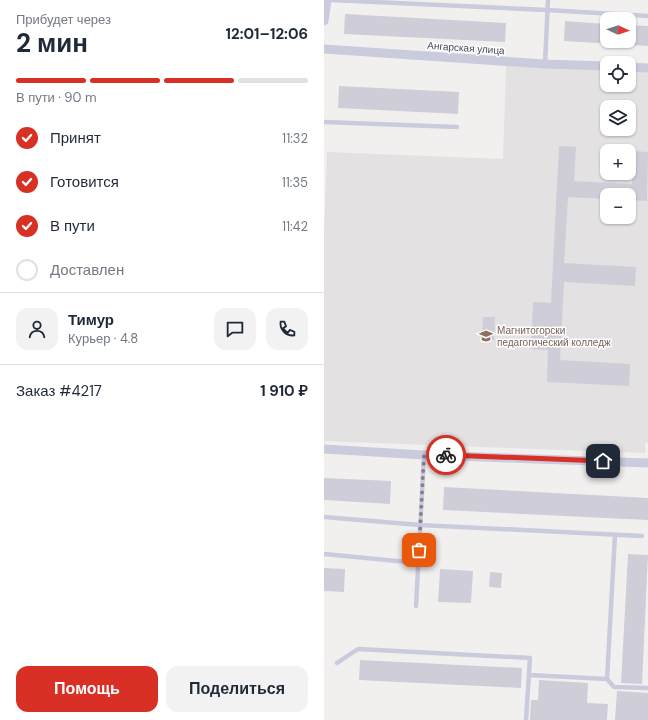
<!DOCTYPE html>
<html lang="ru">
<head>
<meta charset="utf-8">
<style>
	body { margin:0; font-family:"DM Sans",sans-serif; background:#f2f2f3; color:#1f2937; height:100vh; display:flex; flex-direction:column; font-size:15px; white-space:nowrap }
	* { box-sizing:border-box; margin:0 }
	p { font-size:13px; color:#747a83 }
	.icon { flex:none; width:22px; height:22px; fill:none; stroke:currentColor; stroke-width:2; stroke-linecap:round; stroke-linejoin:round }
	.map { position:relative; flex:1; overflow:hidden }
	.sheet { display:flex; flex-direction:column; background:#fff; width:324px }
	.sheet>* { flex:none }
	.needle { width:26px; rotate:93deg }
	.tools { position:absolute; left:276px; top:12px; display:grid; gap:8px }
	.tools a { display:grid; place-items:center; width:36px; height:36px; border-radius:8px; background:#fff; box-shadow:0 1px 3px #0004; font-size:20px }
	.pin { position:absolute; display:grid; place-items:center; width:34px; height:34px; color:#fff; margin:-17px; border-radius:8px; box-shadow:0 2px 6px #0006 }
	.courier { position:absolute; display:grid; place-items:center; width:40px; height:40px; margin:-20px; border:3px solid #d93025; border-radius:50%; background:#fff; color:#222; box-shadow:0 1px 5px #0007 }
	.overview em { font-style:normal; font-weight:700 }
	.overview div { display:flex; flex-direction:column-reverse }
	.overview { display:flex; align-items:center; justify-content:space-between; height:68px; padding:0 16px }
	h1 { font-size:26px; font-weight:700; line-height:30px }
	.bar { display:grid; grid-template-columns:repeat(4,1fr); gap:6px 4px; align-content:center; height:48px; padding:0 16px }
	.bar i { height:5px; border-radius:3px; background:#e0e1e3 }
	.bar .current { background:#d93025 }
	.bar p { grid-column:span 4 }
	.line { display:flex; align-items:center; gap:10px; padding:0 16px; border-top:1px solid #e0e1e3 }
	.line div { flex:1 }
	.round { display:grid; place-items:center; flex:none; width:42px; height:42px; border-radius:12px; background:#f2f2f3 }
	ol { padding:0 16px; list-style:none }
	li { display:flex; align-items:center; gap:12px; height:44px }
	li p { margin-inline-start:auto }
	li .icon { padding:4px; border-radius:50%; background:#d93025; color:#fff; stroke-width:4 }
	li:last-child { color:#747a83 }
	li i { width:22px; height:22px; border:2px solid #e0e1e3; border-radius:50% }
	.cta { display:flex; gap:8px; margin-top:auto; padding:8px 16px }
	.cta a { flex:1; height:46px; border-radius:12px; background:#d93025; color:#fff; font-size:16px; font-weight:700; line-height:46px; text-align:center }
	.cta a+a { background:#f2f2f3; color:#1f2937 }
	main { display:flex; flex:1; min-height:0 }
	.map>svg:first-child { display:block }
	.education { fill:#e3e1e1; fill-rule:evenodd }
	.building { fill:#cfcdd7 }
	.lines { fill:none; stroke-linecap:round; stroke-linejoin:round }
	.lane { stroke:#cacbdd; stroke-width:4.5 }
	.street { stroke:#cacbdd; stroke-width:9 }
	.done { stroke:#828290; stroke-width:4; stroke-dasharray:0 7.2 }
	.route { stroke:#d93025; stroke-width:5 }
	.labels { text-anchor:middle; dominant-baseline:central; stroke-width:3; stroke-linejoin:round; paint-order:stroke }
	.street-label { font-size:10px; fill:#46465d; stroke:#fff }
	.education-label { font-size:10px; fill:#785e54; stroke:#fff; text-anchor:start }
</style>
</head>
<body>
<main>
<section class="sheet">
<div class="overview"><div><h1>2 мин</h1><p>Прибудет через</p></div><em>12:01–12:06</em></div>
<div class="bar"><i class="current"></i><i class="current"></i><i class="current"></i><i></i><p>В пути · 90 m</p></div>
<ol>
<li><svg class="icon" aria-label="check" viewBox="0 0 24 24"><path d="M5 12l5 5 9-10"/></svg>Принят<p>11:32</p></li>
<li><svg class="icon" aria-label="check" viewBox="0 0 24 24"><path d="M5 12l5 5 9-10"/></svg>Готовится<p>11:35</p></li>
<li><svg class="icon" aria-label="check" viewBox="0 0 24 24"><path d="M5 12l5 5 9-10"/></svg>В пути<p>11:42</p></li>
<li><i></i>Доставлен</li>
</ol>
<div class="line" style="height:72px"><a class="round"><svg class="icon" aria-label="person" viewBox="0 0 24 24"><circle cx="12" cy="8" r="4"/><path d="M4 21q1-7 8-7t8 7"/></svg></a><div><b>Тимур</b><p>Курьер · 4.8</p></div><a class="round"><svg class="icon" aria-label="chat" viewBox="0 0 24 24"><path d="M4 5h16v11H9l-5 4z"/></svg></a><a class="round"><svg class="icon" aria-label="phone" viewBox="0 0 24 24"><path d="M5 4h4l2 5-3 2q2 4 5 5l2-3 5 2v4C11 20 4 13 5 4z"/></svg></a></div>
<div class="line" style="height:52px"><div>Заказ #4217</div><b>1 910 ₽</b></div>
<div class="cta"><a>Помощь</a><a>Поделиться</a></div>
</section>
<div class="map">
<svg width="324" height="720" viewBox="0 0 324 720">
	<rect width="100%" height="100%" fill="#f2f0ef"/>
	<path class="education" d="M182 66 283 70V85H305V71L324 72V443H321V453L0 441V231L3 152 179 159ZM283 107H305V129H283ZM283 151H305V173H283ZM283 195H305V217H283Z"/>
	<path class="building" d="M21 14 182 23 181 42 20 34Z
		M241 21 283 24V41H305V25L324 26V46L240 41Z
		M15 86 135 92 134 114 14 108Z
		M235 146 252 147 250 181 308 184 309 151 324 152 323 201 305 200V195H283V199L244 197 240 263 312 267 311 286 240 282 236 360 306 364 305 386 223 382 224 350 207 349 209 302 227 303Z
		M159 317H171L170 340H158Z
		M0 478 67 481 66 504 0 500Z
		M120 487 324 498V520L119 510Z
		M304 554 324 555 318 684 297 683Z
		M0 568 21 569 20 592 0 591Z
		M116 569 149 571 147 603 114 602Z
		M166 572 178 573 177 588 165 587Z
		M36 660 198 668 197 688 35 680Z
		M215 680 264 683 263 703 284 704 283 720H206L207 700H214Z
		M293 691 324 693V720H291Z"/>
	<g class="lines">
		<path class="lane" d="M7 0 223 10 324 16
			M221 64 224 0
			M0 122 133 127
			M0 517 96 525 318 536
			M0 554 94 563
			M92 606 100 455
			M13 663 34 649 206 658 202 720
			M205 675 283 679 290 687 324 688
			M283 679 291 535"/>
		<path class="street" d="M0 21 3 0
			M0 49 221 64 283 66
			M305 67 324 68
			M0 449 100 455 324 463"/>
	</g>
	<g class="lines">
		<path class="done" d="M95 550 100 455H122"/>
		<path class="route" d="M122 455 279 461"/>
	</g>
	<defs>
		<g id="university-bare" transform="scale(1.08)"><path d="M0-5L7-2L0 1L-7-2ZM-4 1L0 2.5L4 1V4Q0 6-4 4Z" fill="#8d6e63" stroke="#fff" stroke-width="2.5" paint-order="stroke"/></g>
	</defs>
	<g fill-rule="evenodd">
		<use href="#university-bare" x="162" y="336"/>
	</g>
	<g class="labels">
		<g class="street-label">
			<text transform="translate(142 48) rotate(4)">Ангарская улица</text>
		</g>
		<g class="education-label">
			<text x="173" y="330">Магнитогорски<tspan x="173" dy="12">педагогический колледж</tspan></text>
		</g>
	</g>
</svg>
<div class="tools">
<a><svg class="needle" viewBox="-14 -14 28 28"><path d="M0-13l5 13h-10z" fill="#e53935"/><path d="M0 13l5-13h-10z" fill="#747a83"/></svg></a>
<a><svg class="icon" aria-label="locate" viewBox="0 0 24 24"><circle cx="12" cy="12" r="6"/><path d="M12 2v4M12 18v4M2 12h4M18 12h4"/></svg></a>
<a><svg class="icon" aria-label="layers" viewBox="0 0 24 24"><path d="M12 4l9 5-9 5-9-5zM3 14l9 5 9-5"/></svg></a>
<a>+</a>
<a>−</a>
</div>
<div class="pin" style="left:95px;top:550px;background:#ea580c"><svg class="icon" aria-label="bag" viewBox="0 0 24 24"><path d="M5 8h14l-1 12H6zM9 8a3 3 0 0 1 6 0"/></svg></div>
<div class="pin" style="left:279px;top:461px;background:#1f2937"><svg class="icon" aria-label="home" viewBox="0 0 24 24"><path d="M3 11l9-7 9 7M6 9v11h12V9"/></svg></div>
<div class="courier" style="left:122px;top:455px"><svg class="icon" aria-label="bike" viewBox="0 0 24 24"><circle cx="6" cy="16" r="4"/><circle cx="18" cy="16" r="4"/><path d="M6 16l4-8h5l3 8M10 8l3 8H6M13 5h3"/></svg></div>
</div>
</main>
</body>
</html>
